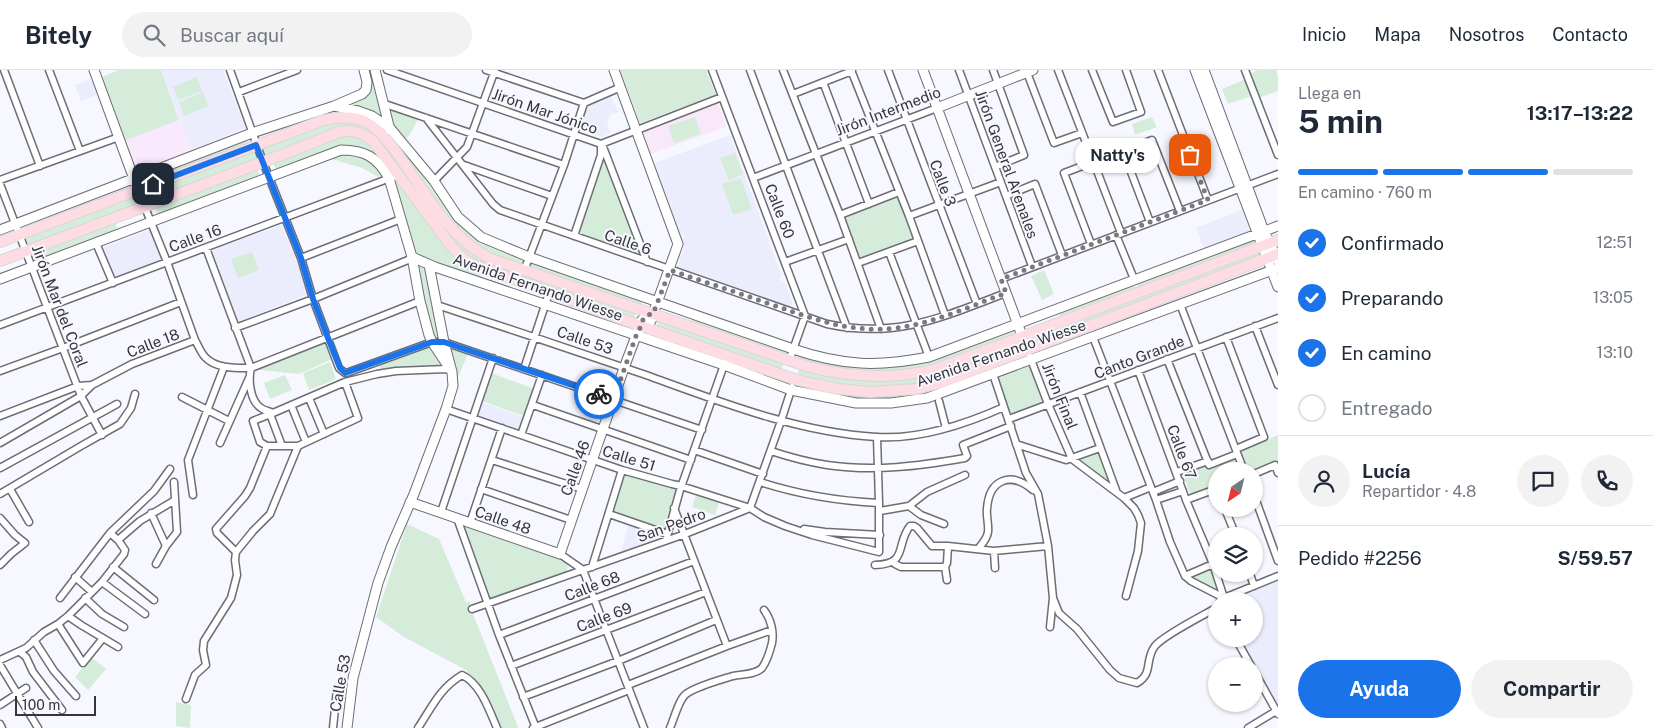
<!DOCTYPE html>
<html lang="es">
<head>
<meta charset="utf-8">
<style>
	body { margin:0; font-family:"Public Sans",sans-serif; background:#f2f2f3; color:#1f2937; height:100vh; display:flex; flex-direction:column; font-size:19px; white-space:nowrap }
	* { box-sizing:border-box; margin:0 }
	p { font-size:16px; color:#747a83 }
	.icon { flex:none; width:28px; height:28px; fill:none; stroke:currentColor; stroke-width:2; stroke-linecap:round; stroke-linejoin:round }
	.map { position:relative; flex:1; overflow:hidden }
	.panel { display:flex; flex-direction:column; background:#fff; width:375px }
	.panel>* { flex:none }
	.needle { width:32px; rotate:215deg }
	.controls { position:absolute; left:1208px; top:392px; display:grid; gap:10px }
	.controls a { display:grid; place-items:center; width:55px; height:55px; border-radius:50%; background:#fff; box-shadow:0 1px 4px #0004; font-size:25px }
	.scale { position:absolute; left:15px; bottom:12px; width:81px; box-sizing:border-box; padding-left:5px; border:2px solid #35353a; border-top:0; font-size:14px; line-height:18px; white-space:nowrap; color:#35353a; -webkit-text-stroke:4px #f7f8ff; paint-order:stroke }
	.pin { position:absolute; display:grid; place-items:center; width:42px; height:42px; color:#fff; margin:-21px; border-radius:10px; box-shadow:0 2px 8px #0006 }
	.courier { position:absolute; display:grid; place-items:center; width:50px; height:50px; margin:-25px; border:4px solid #1a73e8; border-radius:50%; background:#fff; color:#222; box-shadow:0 1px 6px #0007 }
	.bubble { position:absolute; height:35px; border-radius:18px; background:#fff; box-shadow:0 1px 4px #0004; font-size:16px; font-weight:700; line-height:35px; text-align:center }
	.overview em { font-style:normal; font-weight:700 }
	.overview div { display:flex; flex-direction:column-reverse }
	.overview { display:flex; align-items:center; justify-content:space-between; height:85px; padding:0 20px }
	h1 { font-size:32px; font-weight:700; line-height:38px }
	.bar { display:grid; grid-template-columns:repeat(4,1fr); gap:8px 5px; align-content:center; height:60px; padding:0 20px }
	.bar i { height:6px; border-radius:4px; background:#e0e1e3 }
	.bar .selected { background:#1a73e8 }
	.bar p { grid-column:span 4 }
	.line { display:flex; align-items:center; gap:12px; padding:0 20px; border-top:1px solid #e0e1e3 }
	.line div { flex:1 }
	.round { display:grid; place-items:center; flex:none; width:52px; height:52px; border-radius:26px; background:#f2f2f3 }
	ol { padding:0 20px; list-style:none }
	li { display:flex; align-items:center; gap:15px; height:55px }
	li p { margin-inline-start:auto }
	li .icon { padding:5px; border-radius:50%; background:#1a73e8; color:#fff; stroke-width:4 }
	li:last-child { color:#747a83 }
	li i { width:28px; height:28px; border:2px solid #e0e1e3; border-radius:50% }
	.action { display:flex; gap:10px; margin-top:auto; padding:10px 20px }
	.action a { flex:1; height:58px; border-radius:30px; background:#1a73e8; color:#fff; font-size:20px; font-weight:700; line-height:58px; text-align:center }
	.action a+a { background:#f2f2f3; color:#1f2937 }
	header { display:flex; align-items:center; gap:30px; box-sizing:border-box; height:70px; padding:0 25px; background:#fff; border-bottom:1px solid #e0e1e3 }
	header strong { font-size:24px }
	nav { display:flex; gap:28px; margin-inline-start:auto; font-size:18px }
	.search { width:350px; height:45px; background:#f2f2f3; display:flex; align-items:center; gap:12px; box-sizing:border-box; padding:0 18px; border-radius:28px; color:#747a83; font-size:19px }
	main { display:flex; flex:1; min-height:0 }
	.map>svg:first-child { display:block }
	.built { fill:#ebecfc }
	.industrial { fill:#f9e8fa }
	.medical { fill:#f8e9fc }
	.green { fill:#d6ecdb }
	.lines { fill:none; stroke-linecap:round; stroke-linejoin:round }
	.street-casing { stroke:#6c6d77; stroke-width:9 }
	.secondary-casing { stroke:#6c6d77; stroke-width:11 }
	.primary-casing { stroke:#d7d7d8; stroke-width:12 }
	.street { stroke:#fff; stroke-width:6 }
	.secondary { stroke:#fff; stroke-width:9 }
	.primary { stroke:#fedce4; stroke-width:10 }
	.done { stroke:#79797f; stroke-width:5; stroke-dasharray:0 9 }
	.route { stroke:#1a73e8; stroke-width:6 }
	.labels { text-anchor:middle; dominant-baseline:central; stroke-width:4; stroke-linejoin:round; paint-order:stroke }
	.street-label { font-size:15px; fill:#35353a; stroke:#f7f8ff }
</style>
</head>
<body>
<header>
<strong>Bitely</strong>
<div class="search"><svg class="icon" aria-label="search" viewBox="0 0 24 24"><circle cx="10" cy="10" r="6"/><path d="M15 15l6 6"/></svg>Buscar aquí</div>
<nav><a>Inicio</a><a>Mapa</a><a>Nosotros</a><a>Contacto</a></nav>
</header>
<main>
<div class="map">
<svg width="1278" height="658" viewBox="0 0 1278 658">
	<rect width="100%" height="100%" fill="#f7f8ff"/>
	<path class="built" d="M161 0H223L245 58 191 80Z
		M91 9 97 25 81 31 75 15Z
		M610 24 618 42 610 45 607 54 611 63 602 67 578 60 585 34Z
		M730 65 781 204 779 209 785 213 793 234 790 238 676 199 684 177 682 172 684 168 683 165 678 163 652 94Z
		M1243 139 1252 163 1205 181 1196 158Z
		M282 155 309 224 239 251 212 180Z
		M151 159 162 191 115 208 103 178Z
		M481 332 525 348 520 362 476 347Z
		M629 452 659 462 658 468 621 482Z
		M1278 510V636L1239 569H1254V531H1222L1223 529Z"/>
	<path class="industrial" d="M718 33 726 57 650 84 640 61Z"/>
	<path class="medical" d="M179 50 191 80 136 101 124 71Z"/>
	<path class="green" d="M119 0H161L179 50 124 71 99 8Z
		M366 0H372L385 52 342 34 363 27Z
		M620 0H706L716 25 640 53Z
		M1258 0H1276L1278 6V21L1258 28 1249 4Z
		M197 7 202 21 178 30 173 17Z
		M1246 9 1252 26 1228 34 1222 19Z
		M203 22 208 36 184 46 179 32Z
		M386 36 419 47 412 61 404 72 391 58Z
		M695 47 701 64 674 73 668 56Z
		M1152 47 1157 57 1135 65 1132 54Z
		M352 50 373 60 407 104 403 108 363 61 266 86 263 79 265 76 325 53Z
		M350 64 364 68 393 104 359 78 277 102 273 92 342 65Z
		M246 69 249 75 173 104 170 97Z
		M399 75 453 146 481 171 491 177 524 190 522 196C506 190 486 185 473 175 442 150 420 110 398 78Z
		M256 80 260 89 148 132 146 130 145 121Z
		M339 83 366 86 385 104 378 107 362 98 328 88Z
		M735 83 743 104 729 110 720 88Z
		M601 91H609L643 182 638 186 577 165Z
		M257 98 260 108 158 146 155 136Z
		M741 108 752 139 733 145 722 114Z
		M397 109 462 189 482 204 480 210 413 185 394 111Z
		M414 114 466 177 636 242 633 250 464 187 410 117Z
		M137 125 142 133 29 175 26 168 27 166Z
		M897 126 914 170 860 190 843 146Z
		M115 152 118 161 40 191 38 189 36 181Z
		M1254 169 1256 176 1140 220 1137 214Z
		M1262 180 1266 188 1037 272 1034 265Z
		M252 182 259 200 238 208 231 189Z
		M413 189 427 195 441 270H433Z
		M531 192 643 231 640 237 529 198Z
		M1044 200 1054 224 1042 230 1031 206Z
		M1134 215 1137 221 1067 247 1060 246 1059 243Z
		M692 247 788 280 785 287 691 253Z
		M659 249 784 292 781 302 656 258Z
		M1015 258 1017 264 924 298 860 304 796 291 799 283 881 296Z
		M326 271 332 289 299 304 260 300 259 297Z
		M1020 271 1022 279 919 315 863 319 796 307 800 298 884 310Z
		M445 273 469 281 457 310H455Z
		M431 274 447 297 381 301 379 295Z
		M330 292 336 309 309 320 303 303Z
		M1029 294 1044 332 1009 344 995 307Z
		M998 295 999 299C951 316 913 332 860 329 839 328 816 321 795 317L797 312 872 326Z
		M491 303 535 319 526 347 482 331Z
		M285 305 292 320 270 329 264 313Z
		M1278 365V392H1276L1253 401H1247L1240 380Z
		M1099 380 1111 411 1110 414 1077 390Z
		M1236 387 1242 401H1216V412L1214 413 1216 417 1191 426 1182 402 1207 393Z
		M624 403 671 418 680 416 667 462 612 444Z
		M697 422 720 430 715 445 692 437Z
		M461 452 568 492 567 502 490 530Z
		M407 454 439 469 466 532 470 531 473 544 518 657 517 658H499L478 614 466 600 404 567 376 547Z
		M1212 496 1219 522 1190 506Z
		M91 587 106 599 88 620 75 607Z
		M176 632 191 635 190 658 176 656Z"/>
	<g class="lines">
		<g class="street-casing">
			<path id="street" d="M4 0 40 96
				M49 0 80 81
				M230 0 263 92 301 188 313 229 339 298 345 303 349 302 432 272H444L702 360
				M387 0 601 74 722 27
				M486 0 584 33 621 17
				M712 0 805 246 789 291
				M750 0 847 258
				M783 0 840 145 881 259
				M851 0 909 146 945 245
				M888 0 977 234
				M959 0 1032 196
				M993 0 1024 85 995 97
				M1026 0 1054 73 1082 63
				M1058 0 1121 163
				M1092 0 1113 52 1141 42 1126 0
				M1158 0 1208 130
				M1245 0 1278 85
				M823 12 869 134
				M239 22 297 0
				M793 24 852 1
				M385 34 564 95
				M426 48 493 134 500 140 827 254C897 269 942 247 1006 223
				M602 74 647 192
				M464 95 552 126
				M753 108 937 38
				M0 110 119 67
				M434 111 467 77 495 0
				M0 114 81 326 102 365
				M138 120 167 192 195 270
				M1006 126 1035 114 1062 185
				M840 145 899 122
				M909 146 1001 112
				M1150 152 1123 81 1152 70 1180 141
				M1116 165 1134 209
				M574 166 601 85V77
				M96 173 113 213
				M1091 174 1064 103 1093 92
				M206 178 251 298C248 310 250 331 261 338 265 341 270 341 273 343L345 312 377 304 396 301 446 299 452 301
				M889 182 929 287
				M301 188 401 149
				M785 192 849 169
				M858 193 918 171
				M524 201 564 95 584 33
				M1001 209 1278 104
				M1180 234 1244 401
				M437 235C507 258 576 281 646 305 721 332 796 362 876 367 919 370 966 354 1004 337L993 304
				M0 255 398 105
				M1255 256 1278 315
				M235 258 313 229 408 190 412 187
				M1093 267 1156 430 1170 472 1185 506 1191 511 1224 528
				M1226 267 1264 367 1236 379
				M1030 287 1048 334 1072 389 1124 428 1134 438 1138 445 1141 453 1138 481 1126 526
				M1167 289 1209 395 1237 384
				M524 299 549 223
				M1138 300 1186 430 1213 494 1224 528
				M0 301 63 278 181 232
				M1080 322 1116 420
				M182 327 229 351
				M309 328 324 364
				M939 331 946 358
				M291 335 306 372
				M533 335 691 390
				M1004 337 1026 403 1038 424 1048 476 1053 528 1050 557
				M446 339 622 400 672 414 681 416 750 438 764 447 785 456 812 465 879 482V433L877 367
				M270 344 282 376
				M0 346 78 316 92 315 132 294 195 270C198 275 201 283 205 287 216 299 236 298 251 298L420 231
				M1009 349 1278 248
				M521 365 542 305
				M0 373 81 326 92 315
				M220 373 249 308
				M1016 374 1066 390 1100 378
				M298 376 358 348 345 312
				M694 380 763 404
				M771 381C789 387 808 392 827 395 874 402 919 396 965 388L967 386 963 375 1011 356
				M492 390 582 419
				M0 398 117 334
				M1177 402 1208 391
				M1254 404 1275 395 1278 403
				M760 412C800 425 838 431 879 433
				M10 419 29 452
				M481 419 571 450
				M1153 422 1180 411
				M0 424 81 376 120 354 131 338 135 324
				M193 425 188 390 224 297
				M1254 425 1278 491
				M1124 428 1151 417
				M1156 430 1183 421
				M1186 430 1216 419
				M909 436 921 445 944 454
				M674 438 727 576
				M1225 439 1236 466
				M880 441 909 436 927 422 965 405
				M441 442 493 288
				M151 443 166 476
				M609 444 667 464
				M0 448 15 465 25 473 11 484 0 495
				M457 448 499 565 536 658
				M470 453 502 358
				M804 459 825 462 880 465
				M118 470 140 451 175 430
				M666 470 680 420 725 292
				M978 479C982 474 987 469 988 462 989 455 986 446 987 439 989 409 1011 401 1033 420
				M994 481 995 498
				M236 482 217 463 216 459 245 426 250 418 267 376
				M560 484 583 500 644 658
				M893 492 895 494 901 497H945L947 493 948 476
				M156 494 166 476 177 462 174 412
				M875 495C909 494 895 475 910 456H914L917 458 932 476H948L994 481 1048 476
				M113 497 154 530
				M592 497 622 400
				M945 497 947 510
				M1250 504 1254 516
				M1185 506 1213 494
				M75 507 92 522
				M102 512 145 544
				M60 528 110 463 154 421 170 399
				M85 528 102 544 124 557
				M1053 528 1059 543 1077 559 1110 600 1119 608 1137 613C1154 603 1144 590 1155 576 1164 565 1202 546 1216 538
				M1220 531 1224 528 1278 506
				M472 539 685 464 750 438 781 351 792 317
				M68 546 81 555 118 577
				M58 554 83 593 103 568
				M499 565 694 491
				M1236 569 1251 596
				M34 570 54 601 76 626
				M20 582 26 587 33 602 62 640
				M0 590 26 578 44 562 58 554 68 546 102 512 124 484 125 480 118 470 110 463
				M0 595 38 658
				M511 596 706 522
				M1254 601 1278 644
				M628 615 727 576 772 560
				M523 627 618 591 716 550
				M186 629 195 605 206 595 203 580 204 571 231 528 237 505 235 490 236 482 253 461 270 444 298 376H267L260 372 253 351 273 343
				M0 635 26 618
				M0 654 2 658
				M333 658 337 619
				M418 658C432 637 440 618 462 605 481 614 489 640 497 658
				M533 658 629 620
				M670 658C674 649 679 629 686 624 697 616 720 610 733 606 742 604 755 605 762 598 767 591 770 581 772 573 774 562 771 549 764 540
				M1248 658 1276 641"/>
		</g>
		<g class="secondary-casing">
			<path id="secondary" d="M94 0 138 120
				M375 0 390 60
				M614 0 678 174 653 244C652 252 649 256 641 256
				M923 0 1027 279
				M1195 0 1278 217
				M1204 0 1264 161 1278 191
				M334 36 358 41 372 46 390 58 434 111 458 147 481 167 529 187 793 279C843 296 878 297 929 287L1278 156
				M937 38 1033 0
				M0 160 252 63 334 36 362 24 366 20 367 12 364 0
				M412 187 435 197 724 295 791 320 856 333H891L927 328 962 315 1278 198
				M0 209 341 80C365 80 377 87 389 108L412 187 420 231 429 265 432 272 452 302
				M410 432 560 484 624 298 636 266 641 256V251L647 245 653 244
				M347 658 353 608 378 513 391 477 414 424 446 339 453 316 452 302 444 272 429 195"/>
		</g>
		<g class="primary-casing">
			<path id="primary" d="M0 172 321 51C336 47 352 45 366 52 384 62 395 81 407 97 431 133 452 169 491 189L809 297C850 307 894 310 936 299L1278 170
				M0 191 271 89 339 62C354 59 363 63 374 72L451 176 462 187 472 194 641 256 794 309 814 314 839 319 870 322 917 319 942 312 1278 184"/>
		</g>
		<use href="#street" class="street"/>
		<use href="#secondary" class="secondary"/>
		<use href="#primary" class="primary"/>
	</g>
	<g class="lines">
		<path class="done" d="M599 324 614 328 636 266 641 256 642 251 647 245 653 244 670 200C701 211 733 221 764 232 809 247 848 264 897 258 934 253 971 236 1006 223L1001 209 1208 130 1190 85"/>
		<path class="route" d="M153 114 256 75 301 188 313 229 328 268 340 298 345 303 432 272H444L599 324"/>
	</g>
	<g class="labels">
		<g class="street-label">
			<text transform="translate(545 41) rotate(19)">Jirón Mar Jónico</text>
			<text transform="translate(888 41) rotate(-21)">Jirón Intermedio</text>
			<text transform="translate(1007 94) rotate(70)">Jirón General Arenales</text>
			<text transform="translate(943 113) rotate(69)">Calle 3</text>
			<text transform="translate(780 141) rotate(69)">Calle 60</text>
			<text transform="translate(195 168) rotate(-20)">Calle 16</text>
			<text transform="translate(628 172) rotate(19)">Calle 6</text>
			<text transform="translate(538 217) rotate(19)">Avenida Fernando Wiesse</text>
			<text transform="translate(60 236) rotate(69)">Jirón Mar del Coral</text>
			<text transform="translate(585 270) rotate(19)">Calle 53</text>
			<text transform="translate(153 273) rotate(-21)">Calle 18</text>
			<text transform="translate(1001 283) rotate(-19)">Avenida Fernando Wiesse</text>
			<text transform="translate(1139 287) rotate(-21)">Canto Grande</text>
			<text transform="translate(1060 326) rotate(68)">Jirón Final</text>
			<text transform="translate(1182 382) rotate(69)">Calle 67</text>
			<text transform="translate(629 388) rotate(17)">Calle 51</text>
			<text transform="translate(575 398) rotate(-70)">Calle 46</text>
			<text transform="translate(503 450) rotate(19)">Calle 48</text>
			<text transform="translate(671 455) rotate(-20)">San Pedro</text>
			<text transform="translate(592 516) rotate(-21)">Calle 68</text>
			<text transform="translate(604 547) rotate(-21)">Calle 69</text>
			<text transform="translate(340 613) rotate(-80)">Calle 53</text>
		</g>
	</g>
</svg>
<div class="controls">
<a><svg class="needle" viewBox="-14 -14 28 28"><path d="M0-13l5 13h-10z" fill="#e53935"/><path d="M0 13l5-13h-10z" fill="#747a83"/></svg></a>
<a><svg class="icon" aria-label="layers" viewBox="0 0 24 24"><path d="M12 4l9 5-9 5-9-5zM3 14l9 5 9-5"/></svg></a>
<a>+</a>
<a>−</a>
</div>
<div class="scale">100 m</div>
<div class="pin" style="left:1190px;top:85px;background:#ea580c"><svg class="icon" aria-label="bag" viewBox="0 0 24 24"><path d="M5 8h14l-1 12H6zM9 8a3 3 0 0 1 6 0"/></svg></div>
<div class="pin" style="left:153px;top:114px;background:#1f2937"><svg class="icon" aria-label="home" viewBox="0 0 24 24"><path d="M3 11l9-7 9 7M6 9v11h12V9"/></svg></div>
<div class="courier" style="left:599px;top:324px"><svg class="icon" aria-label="bike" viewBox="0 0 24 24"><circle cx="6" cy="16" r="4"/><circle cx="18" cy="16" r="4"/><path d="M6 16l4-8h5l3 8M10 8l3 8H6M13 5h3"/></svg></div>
<div class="bubble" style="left:1075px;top:68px;width:85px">Natty's</div>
</div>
<section class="panel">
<div class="overview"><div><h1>5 min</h1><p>Llega en</p></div><em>13:17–13:22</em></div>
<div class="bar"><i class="selected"></i><i class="selected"></i><i class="selected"></i><i></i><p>En camino · 760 m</p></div>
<ol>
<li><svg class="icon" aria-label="check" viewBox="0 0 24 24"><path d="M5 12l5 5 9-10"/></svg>Confirmado<p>12:51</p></li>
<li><svg class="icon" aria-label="check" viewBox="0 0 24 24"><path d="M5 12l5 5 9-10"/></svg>Preparando<p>13:05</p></li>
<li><svg class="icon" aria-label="check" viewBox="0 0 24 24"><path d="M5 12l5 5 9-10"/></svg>En camino<p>13:10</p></li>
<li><i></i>Entregado</li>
</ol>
<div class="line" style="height:90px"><a class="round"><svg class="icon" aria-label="person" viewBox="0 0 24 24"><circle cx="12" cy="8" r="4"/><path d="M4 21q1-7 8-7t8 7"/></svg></a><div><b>Lucía</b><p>Repartidor · 4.8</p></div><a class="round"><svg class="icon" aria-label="chat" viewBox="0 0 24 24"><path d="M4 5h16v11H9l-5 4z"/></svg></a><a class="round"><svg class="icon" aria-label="phone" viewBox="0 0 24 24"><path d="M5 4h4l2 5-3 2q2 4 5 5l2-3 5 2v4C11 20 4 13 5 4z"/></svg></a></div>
<div class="line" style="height:65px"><div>Pedido #2256</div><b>S/59.57</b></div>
<div class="action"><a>Ayuda</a><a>Compartir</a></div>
</section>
</main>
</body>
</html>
